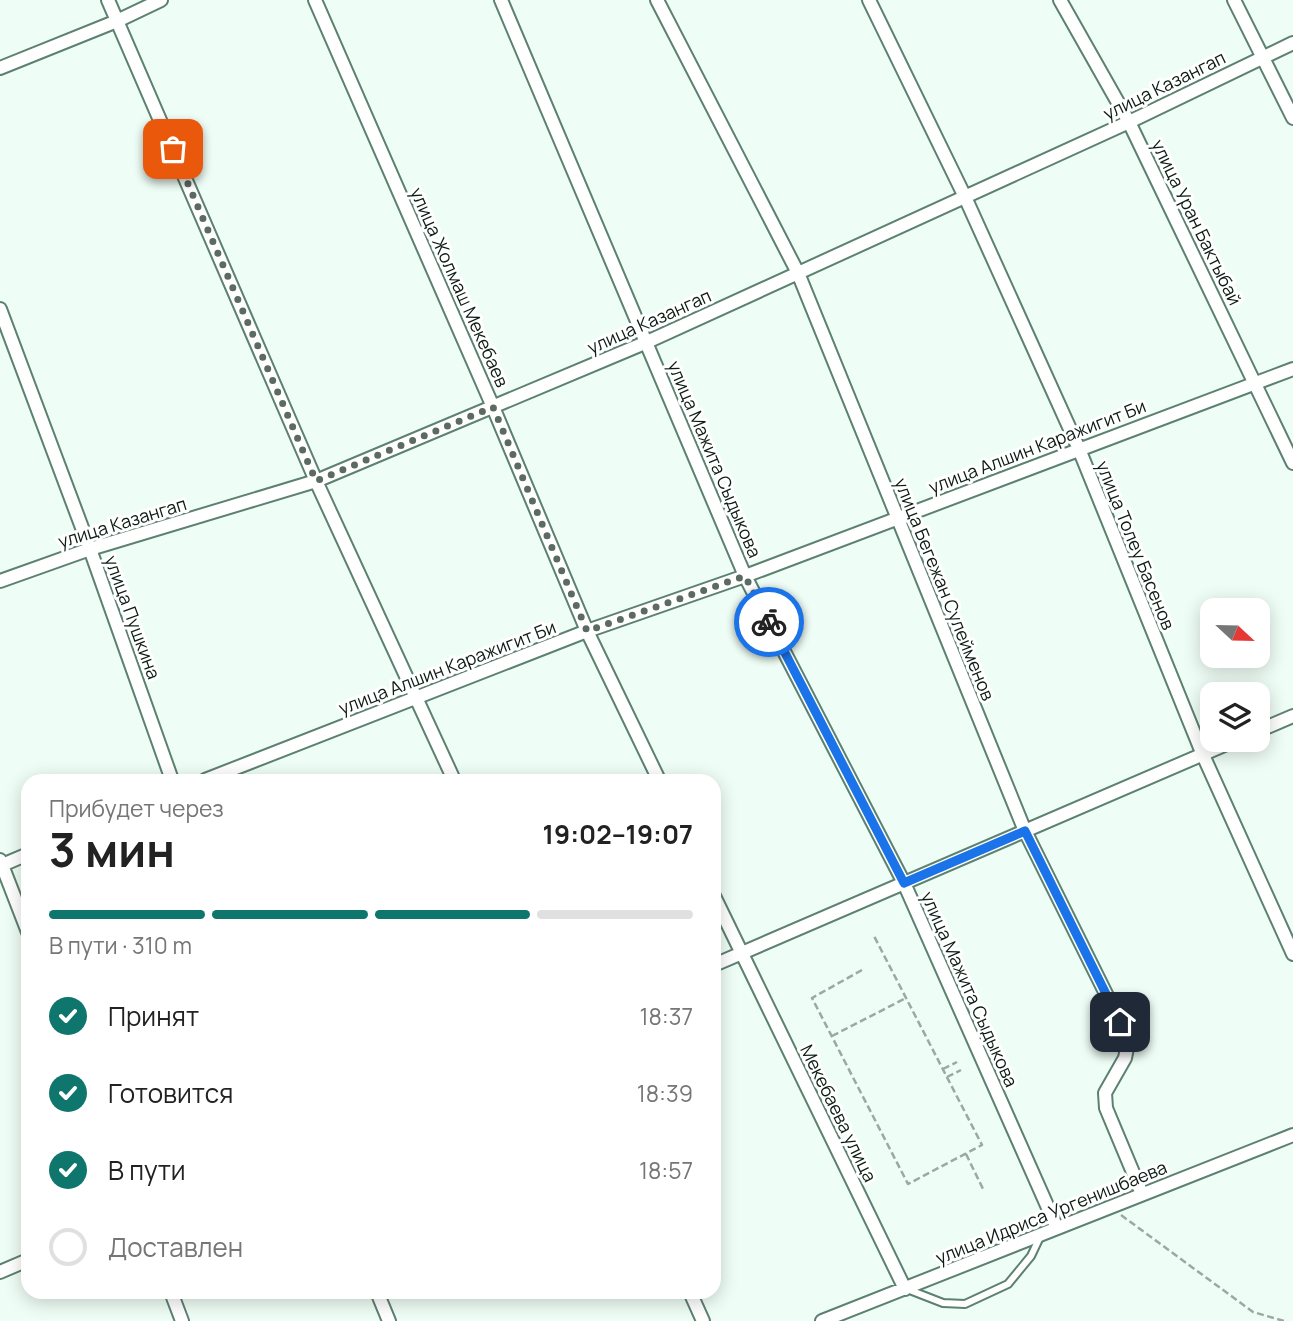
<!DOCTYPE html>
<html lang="ru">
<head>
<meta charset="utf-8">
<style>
	body { margin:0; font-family:Manrope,sans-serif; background:#f6f6f6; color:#222; height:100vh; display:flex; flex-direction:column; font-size:26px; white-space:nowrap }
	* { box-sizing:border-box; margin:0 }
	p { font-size:23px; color:#767676 }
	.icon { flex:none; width:38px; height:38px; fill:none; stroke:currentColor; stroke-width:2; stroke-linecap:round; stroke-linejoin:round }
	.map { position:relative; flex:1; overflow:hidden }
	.panel { position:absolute; left:21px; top:774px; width:700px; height:525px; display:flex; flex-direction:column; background:#fff; border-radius:21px; box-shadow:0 4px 18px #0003 }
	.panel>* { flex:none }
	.needle { width:46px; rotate:112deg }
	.tools { position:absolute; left:1200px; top:598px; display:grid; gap:14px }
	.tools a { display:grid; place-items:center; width:70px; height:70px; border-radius:14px; background:#fff; box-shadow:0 4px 18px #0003; font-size:35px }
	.pin { position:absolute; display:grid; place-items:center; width:60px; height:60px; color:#fff; margin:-30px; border-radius:14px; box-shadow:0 4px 10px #0006 }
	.courier { position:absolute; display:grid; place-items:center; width:70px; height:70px; margin:-35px; border:5px solid #1a73e8; border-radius:50%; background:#fff; color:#222; box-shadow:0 2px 9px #0007 }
	.head em { font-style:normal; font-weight:700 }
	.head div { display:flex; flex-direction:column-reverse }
	.head { display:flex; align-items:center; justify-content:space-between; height:119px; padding:0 28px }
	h1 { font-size:46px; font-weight:700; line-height:52px }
	.bar { display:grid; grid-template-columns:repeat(4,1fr); gap:10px 7px; align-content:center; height:84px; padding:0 28px }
	.bar i { height:9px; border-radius:5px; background:#e0e0e0 }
	.bar .active { background:#0f766e }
	.bar p { grid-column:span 4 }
	ol { padding:0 28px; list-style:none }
	li { display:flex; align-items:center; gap:21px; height:77px }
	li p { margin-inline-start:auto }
	li .icon { padding:7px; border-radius:50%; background:#0f766e; color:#fff; stroke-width:4 }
	li:last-child { color:#767676 }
	li i { width:38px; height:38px; border:4px solid #e0e0e0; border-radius:50% }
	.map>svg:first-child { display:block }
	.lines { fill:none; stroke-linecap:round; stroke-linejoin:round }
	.service-casing { stroke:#5d8171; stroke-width:10 }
	.minor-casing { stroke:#5d8171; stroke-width:16 }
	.path { stroke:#9aa9a1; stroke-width:2.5; stroke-dasharray:7 3.5; stroke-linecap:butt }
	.service { stroke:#fff; stroke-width:6 }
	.minor { stroke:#fff; stroke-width:12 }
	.done { stroke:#5b6a63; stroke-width:7; stroke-dasharray:0 12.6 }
	.route { stroke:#1a73e8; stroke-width:9 }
	.labels { text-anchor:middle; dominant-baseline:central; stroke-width:6; stroke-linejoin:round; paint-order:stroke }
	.street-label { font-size:18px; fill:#0c1b14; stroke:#fff }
</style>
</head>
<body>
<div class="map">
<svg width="1293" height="1321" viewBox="0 0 1293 1321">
	<rect width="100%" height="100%" fill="#eefdf5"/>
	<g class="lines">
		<g class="service-casing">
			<path id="service" d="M907 1289 943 1303 965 1304 1008 1284 1031 1256 1040 1237"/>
		</g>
		<g class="minor-casing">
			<path id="minor" d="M108 0 316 481 454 780
				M315 0 493 407 587 631 659 780
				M501 0 745 576 904 883 1057 1228
				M657 0 798 273 1025 831 1120 1022 1128 1043 1125 1058 1105 1093 1106 1108 1142 1194
				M869 0 965 197 1079 449 1203 755 1293 954
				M1060 0 1129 122 1293 463
				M1234 0 1293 118
				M0 68 117 21 161 0
				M0 309 90 549 172 780
				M0 581 90 549 316 481 647 342 1129 122 1293 43
				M1258 731 1293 716
				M205 780 587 631 745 576 1293 369
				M0 860 28 932
				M0 866 28 854
				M714 896 905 1289
				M714 965 1236 740
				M0 1272 28 1260
				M171 1292 182 1321
				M377 1292 389 1321
				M690 1292 703 1321
				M822 1321 1293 1135"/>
		</g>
		<path class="path" d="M862 970 812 998 908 1184 982 1145 874 936
			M832 1036 906 998
			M943 1069 957 1062
			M947 1077 961 1070
			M966 1154 984 1191
			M1121 1215 1253 1312 1284 1321"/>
		<use href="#service" class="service"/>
		<use href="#minor" class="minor"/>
	</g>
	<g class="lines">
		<path class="done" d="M173 149 316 481 493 407 587 631 745 576 769 622"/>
		<path class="route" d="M769 622 904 883 1025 831 1120 1022"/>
	</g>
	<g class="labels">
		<g class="street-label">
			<text transform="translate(1164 85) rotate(-26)">улица Казангап</text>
			<text transform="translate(1197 222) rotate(64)">улица Уран Бактыбай</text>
			<text transform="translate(460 287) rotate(66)">улица Жолмаш Мекебаев</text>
			<text transform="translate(649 321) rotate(-24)">улица Казангап</text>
			<text transform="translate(1037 446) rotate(-21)">улица Алшин Каражигит Би</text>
			<text transform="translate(715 459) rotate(67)">улица Мажита Сыдыкова</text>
			<text transform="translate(122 522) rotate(-17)">улица Казангап</text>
			<text transform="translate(1136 545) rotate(68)">улица Толеу Басенов</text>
			<text transform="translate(945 589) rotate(68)">улица Бегежан Сулейменов</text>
			<text transform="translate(133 617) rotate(70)">улица Пушкина</text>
			<text transform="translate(447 667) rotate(-21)">улица Алшин Каражигит Би</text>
			<text transform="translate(970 989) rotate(66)">улица Мажита Сыдыкова</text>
			<text transform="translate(839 1113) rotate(64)">Мекебаева улица</text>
			<text transform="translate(1051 1212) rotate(-22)">улица Идриса Ургенишбаева</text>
		</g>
	</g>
</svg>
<div class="tools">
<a><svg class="needle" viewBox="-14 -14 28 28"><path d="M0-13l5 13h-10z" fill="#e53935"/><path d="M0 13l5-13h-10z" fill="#767676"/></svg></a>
<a><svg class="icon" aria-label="layers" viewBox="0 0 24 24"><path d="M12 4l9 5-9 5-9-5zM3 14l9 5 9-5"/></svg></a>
</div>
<div class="pin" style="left:173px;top:149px;background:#ea580c"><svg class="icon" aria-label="bag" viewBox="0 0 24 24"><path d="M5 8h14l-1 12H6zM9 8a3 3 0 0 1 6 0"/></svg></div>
<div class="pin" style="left:1120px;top:1022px;background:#1f2937"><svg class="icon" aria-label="home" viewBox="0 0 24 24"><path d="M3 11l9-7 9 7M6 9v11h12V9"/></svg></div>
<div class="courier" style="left:769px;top:622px"><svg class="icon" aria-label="bike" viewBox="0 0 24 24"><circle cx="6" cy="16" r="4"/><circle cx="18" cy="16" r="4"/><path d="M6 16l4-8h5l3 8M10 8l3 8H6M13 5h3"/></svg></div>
<section class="panel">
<div class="head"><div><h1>3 мин</h1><p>Прибудет через</p></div><em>19:02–19:07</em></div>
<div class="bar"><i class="active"></i><i class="active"></i><i class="active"></i><i></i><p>В пути · 310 m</p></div>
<ol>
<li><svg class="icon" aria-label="check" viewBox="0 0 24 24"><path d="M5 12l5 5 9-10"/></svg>Принят<p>18:37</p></li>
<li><svg class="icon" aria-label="check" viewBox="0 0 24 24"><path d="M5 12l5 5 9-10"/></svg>Готовится<p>18:39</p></li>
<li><svg class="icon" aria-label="check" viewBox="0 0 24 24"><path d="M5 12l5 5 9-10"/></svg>В пути<p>18:57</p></li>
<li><i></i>Доставлен</li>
</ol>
</section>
</div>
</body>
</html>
